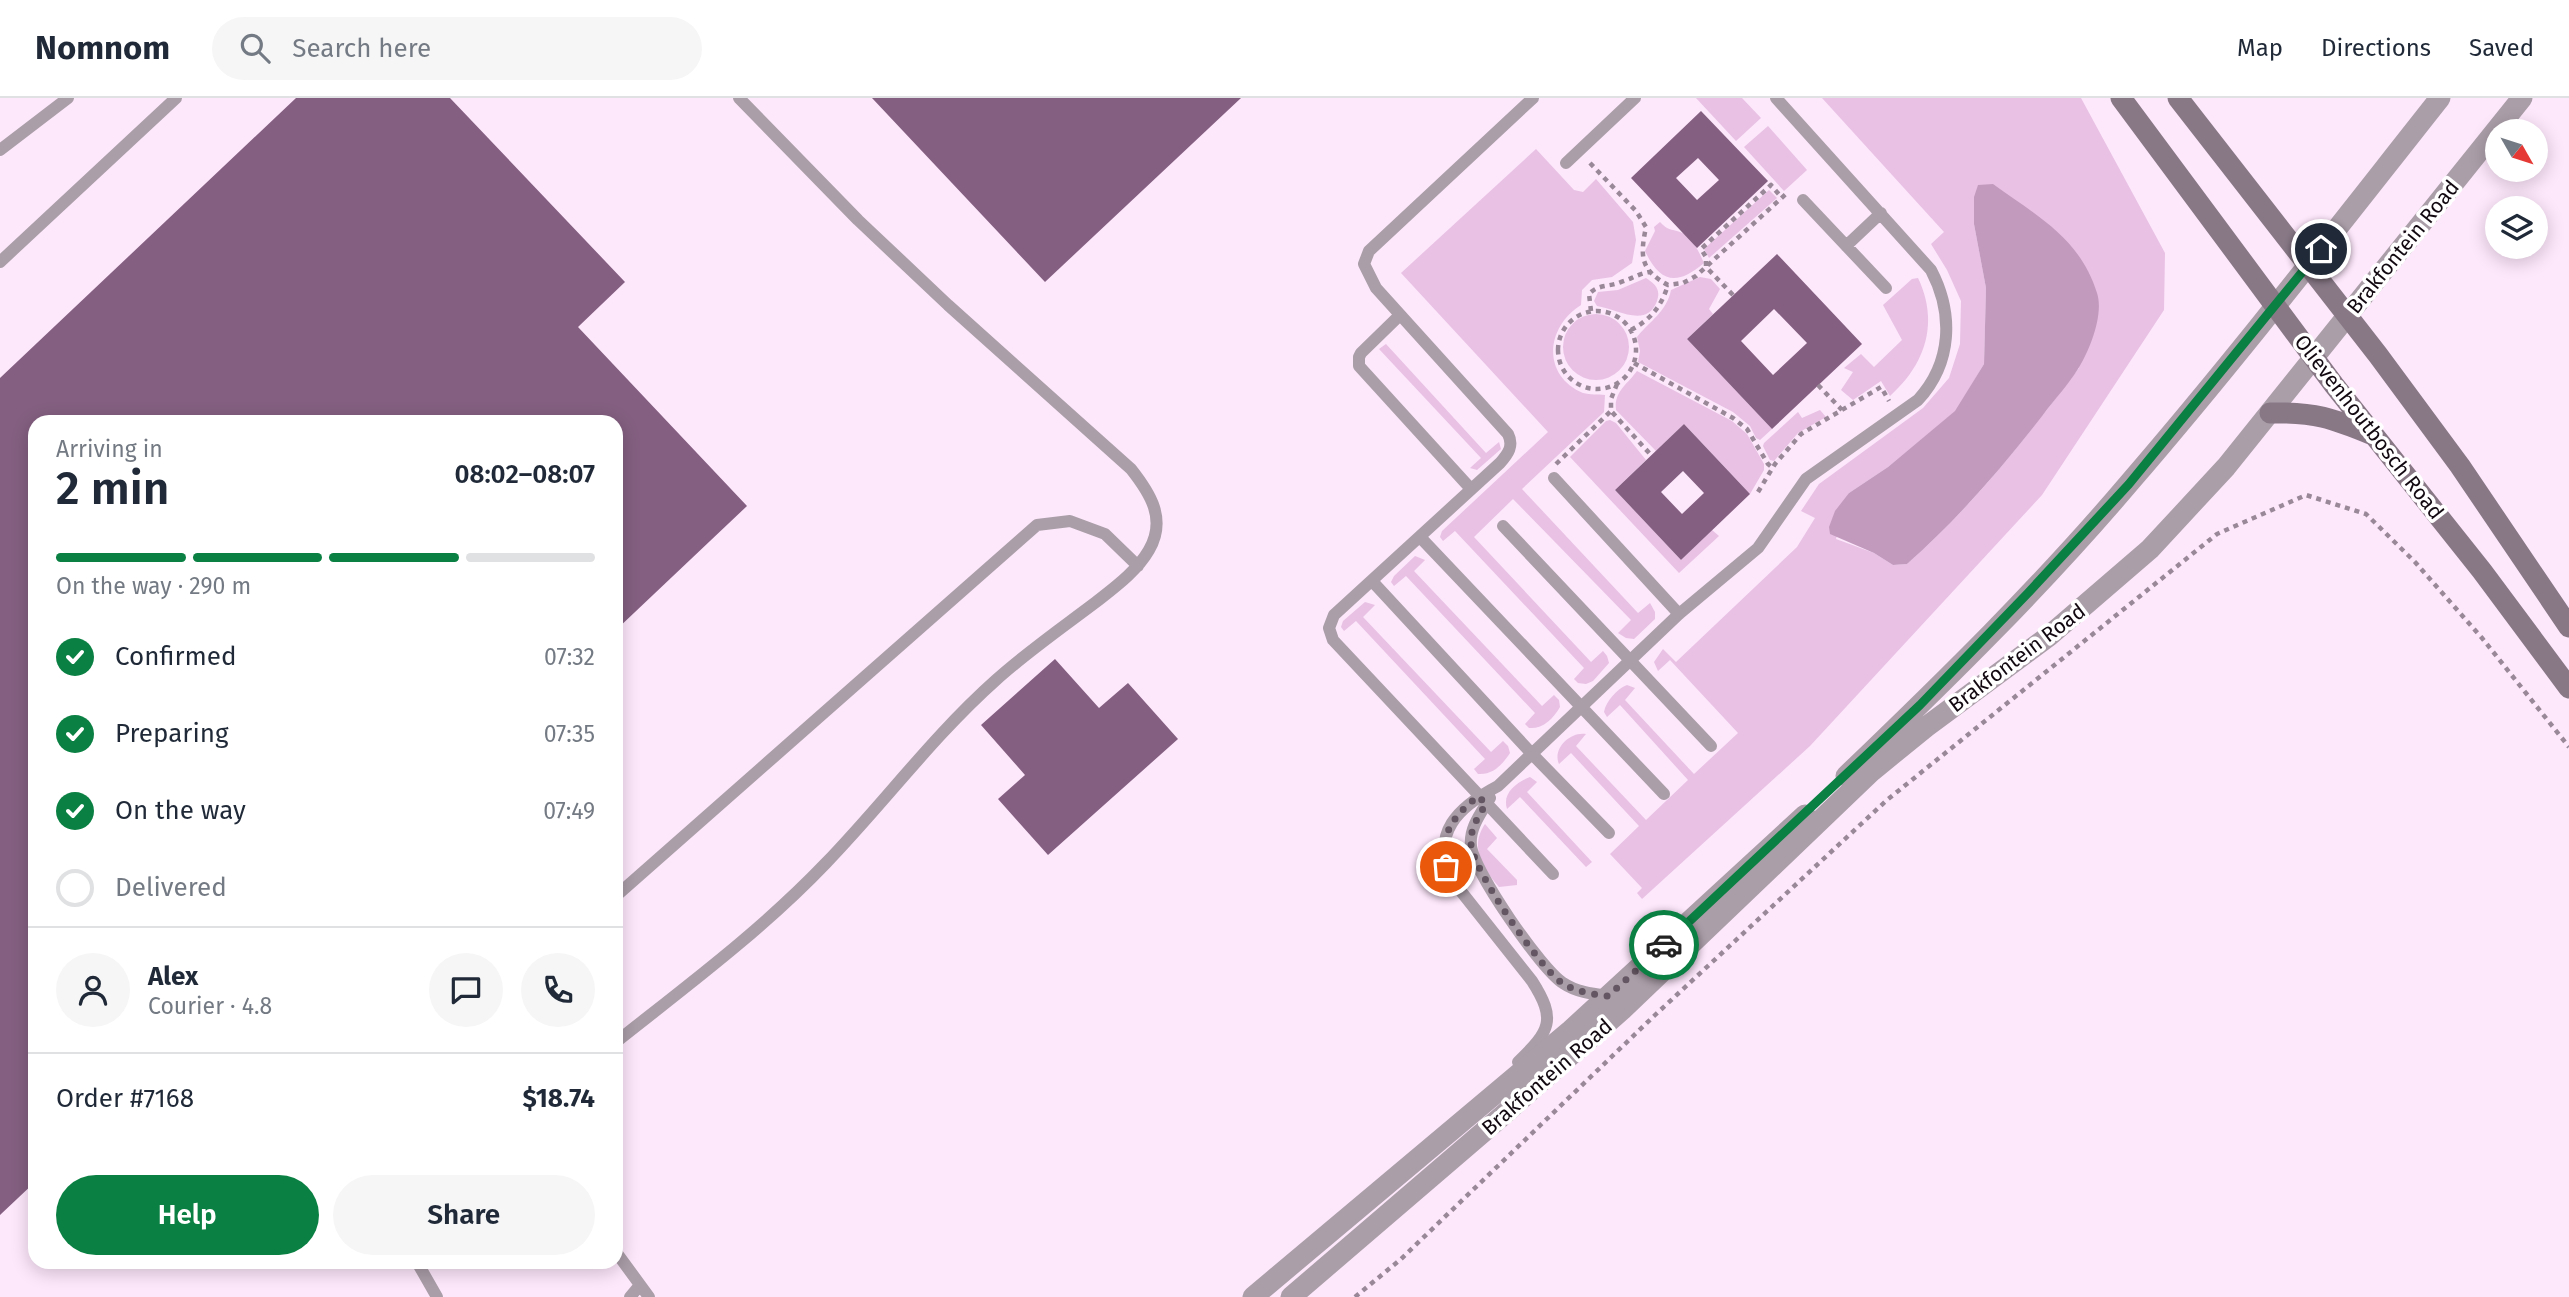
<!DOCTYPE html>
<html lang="en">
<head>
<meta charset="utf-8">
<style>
	body { margin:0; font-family:"Fira Sans",sans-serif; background:#f6f6f7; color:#1f2937; height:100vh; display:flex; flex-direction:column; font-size:26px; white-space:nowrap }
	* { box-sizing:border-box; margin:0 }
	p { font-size:23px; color:#747a83 }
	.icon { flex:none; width:38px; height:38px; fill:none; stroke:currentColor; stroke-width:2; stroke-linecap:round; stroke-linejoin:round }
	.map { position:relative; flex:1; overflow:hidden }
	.drawer { position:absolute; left:28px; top:317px; width:595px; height:854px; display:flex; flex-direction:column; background:#fff; border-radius:21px; box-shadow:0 4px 18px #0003 }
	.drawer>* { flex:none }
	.needle { width:46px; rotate:129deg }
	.controls { position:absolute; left:2485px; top:21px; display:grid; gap:14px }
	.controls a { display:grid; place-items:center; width:63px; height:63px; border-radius:50%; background:#fff; box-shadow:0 4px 18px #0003; font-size:35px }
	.pin { position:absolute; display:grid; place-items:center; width:60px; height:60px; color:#fff; margin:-30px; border:4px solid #fff; border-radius:50%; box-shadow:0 2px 7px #0007 }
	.courier { position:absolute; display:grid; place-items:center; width:70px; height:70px; margin:-35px; border:5px solid #0b8043; border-radius:50%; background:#fff; color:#222; box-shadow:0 2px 9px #0007 }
	.summary em { font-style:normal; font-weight:600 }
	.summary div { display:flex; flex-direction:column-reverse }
	.summary { display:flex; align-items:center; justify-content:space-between; height:119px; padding:0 28px }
	h1 { font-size:46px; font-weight:600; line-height:52px }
	.bar { display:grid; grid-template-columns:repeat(4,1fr); gap:10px 7px; align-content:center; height:84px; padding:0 28px }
	.bar i { height:9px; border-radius:5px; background:#e0e1e3 }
	.bar .current { background:#0b8043 }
	.bar p { grid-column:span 4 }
	.line { display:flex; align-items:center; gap:18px; padding:0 28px; border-top:2px solid #e0e1e3 }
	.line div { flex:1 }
	.round { display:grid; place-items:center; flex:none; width:74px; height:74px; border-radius:37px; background:#f6f6f7 }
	ol { padding:0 28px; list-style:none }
	li { display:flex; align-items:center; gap:21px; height:77px }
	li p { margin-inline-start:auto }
	li .icon { padding:7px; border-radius:50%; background:#0b8043; color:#fff; stroke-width:4 }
	li:last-child { color:#747a83 }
	li i { width:38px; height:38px; border:4px solid #e0e1e3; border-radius:50% }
	.primary-button { display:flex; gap:14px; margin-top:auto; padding:14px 28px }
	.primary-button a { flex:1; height:80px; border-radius:42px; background:#0b8043; color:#fff; font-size:28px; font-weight:600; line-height:80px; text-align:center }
	.primary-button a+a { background:#f6f6f7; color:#1f2937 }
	header { display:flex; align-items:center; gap:42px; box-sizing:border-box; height:98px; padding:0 35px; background:#fff; border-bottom:2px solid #e0e1e3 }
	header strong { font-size:33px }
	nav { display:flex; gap:38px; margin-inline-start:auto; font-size:24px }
	.search { width:490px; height:63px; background:#f6f6f7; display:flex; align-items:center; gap:18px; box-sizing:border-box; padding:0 24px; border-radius:38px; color:#747a83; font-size:26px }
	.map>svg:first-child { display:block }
	.green { fill:#e8c1e4; fill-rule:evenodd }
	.water { fill:#c29abe }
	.building { fill:#845f81; fill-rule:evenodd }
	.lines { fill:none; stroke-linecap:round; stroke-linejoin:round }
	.path { stroke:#998897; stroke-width:4.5; stroke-dasharray:5 5; stroke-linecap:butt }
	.service { stroke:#aa9ea8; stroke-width:12 }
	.tertiary { stroke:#aa9ea8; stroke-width:21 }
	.secondary { stroke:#887886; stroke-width:21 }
	.done { stroke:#645662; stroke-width:7; stroke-dasharray:0 12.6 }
	.route { stroke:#0b8043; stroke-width:9 }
	.labels { text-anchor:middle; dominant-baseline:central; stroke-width:7; stroke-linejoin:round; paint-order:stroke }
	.street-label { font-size:21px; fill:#110810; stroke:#fff }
</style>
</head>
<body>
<header>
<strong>Nomnom</strong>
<div class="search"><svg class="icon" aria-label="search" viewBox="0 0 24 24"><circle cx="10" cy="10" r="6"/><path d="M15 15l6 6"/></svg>Search here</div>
<nav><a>Map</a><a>Directions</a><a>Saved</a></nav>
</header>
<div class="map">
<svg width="2569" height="1199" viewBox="0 0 2569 1199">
	<rect width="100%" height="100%" fill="#fde7fb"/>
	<path class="green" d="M1696 0H1742L1761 20 1736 43Z
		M1822 0H2081L2165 155 2164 212 2042 397 1810 648 1642 801 1637 795 1642 790 1610 756 1639 728 1571 655 1559 666C1552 650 1571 633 1586 636L1576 648 1646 722 1688 682 1620 607 1607 619 1604 614C1606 603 1617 591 1627 587L1635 590 1625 602 1694 676 1738 635 1670 562 1658 573 1654 564 1663 551 1676 564 1797 449 1815 420 1801 413 1819 386 1923 310 1949 280 1960 246 1961 203 1947 172 1931 146 1944 134ZM1974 126 2079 270C2024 342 1975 406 1907 466L1893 467 1874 455 1836 441 1849 395 1888 369 1956 313 1984 266 1986 190Z
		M1768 28 1807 72 1784 93 1744 49Z
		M1536 51 1574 92 1583 94 1596 81 1633 124 1636 142 1632 165 1612 179 1592 182 1582 192 1581 207C1546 229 1541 277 1583 295 1590 297 1598 296 1605 297L1604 314 1522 391 1638 515 1650 505 1655 514V521L1634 541 1626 540 1618 535 1631 522 1513 401 1474 439 1591 564 1603 553 1607 558 1609 565 1593 583 1586 586 1578 585 1574 581 1584 570 1455 433 1443 443 1440 439 1442 433 1548 334 1401 175Z
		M1769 92 1777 100 1709 160 1704 151Z
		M1660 124C1667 132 1671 131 1680 134 1692 138 1699 154 1704 165 1677 188 1660 185 1645 153L1655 133 1654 129Z
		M1700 179 1711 181 1720 191 1709 211 1713 216 1687 241 1772 331 1760 342 1756 340 1750 328 1733 314 1638 264 1640 253 1637 239C1650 223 1667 213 1671 192Z
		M1646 180C1655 186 1661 191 1657 203 1647 231 1617 211 1597 208L1594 203 1598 194 1618 192Z
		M1918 180C1939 224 1926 266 1890 298L1881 283 1853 302 1841 292 1853 274 1844 270 1861 256 1874 269 1902 242 1883 207 1912 181Z
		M1563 249a33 33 0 1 1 66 0a33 33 0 1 1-66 0Z
		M1386 246 1486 355 1499 344 1501 351 1477 372 1470 370 1481 360 1379 251Z
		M1637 273 1732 323 1747 336 1764 366V372L1750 396 1684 326 1656 353 1616 312C1614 293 1627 287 1637 273Z
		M1820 312 1826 319 1798 335 1774 363 1770 362 1763 348 1764 345 1798 314 1802 320Z
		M1610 322 1616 325 1646 362 1615 392 1681 462 1712 432 1719 438 1679 475 1570 359 1606 323Z
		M1415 458 1425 462 1414 473 1542 608 1554 597 1559 602 1560 609C1553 621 1543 631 1529 630L1525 626 1535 615 1406 478 1394 488 1391 484 1394 478Z
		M1365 504 1375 507 1363 519 1491 654 1503 643 1508 648 1510 655C1502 667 1493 677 1478 676L1474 671 1485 661 1356 523 1344 533 1341 529 1343 523Z
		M1530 679 1537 684 1527 694 1592 764 1586 769 1520 699 1507 711C1502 695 1516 685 1530 679Z
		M1485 726 1497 740 1487 751 1517 782V787L1499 789C1483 770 1469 750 1485 726Z"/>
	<path class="water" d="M1993 86C2037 118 2080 140 2097 195 2104 216 2090 252 2078 271 2068 287 2054 302 2043 317 2001 371 1958 421 1907 466L1893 467 1874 455 1830 436 1829 429 1835 413 1849 395 1888 369 1955 313 1984 266 1986 190 1974 126V99L1978 87Z"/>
	<path class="building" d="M296 0H450L625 184 578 229 747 408 616 532V324H35V1084L0 1117V280Z
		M872 0H1241L1045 184Z
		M1701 13 1768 83 1697 150 1631 80ZM1698 60 1719 82 1697 102 1676 80Z
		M1777 156 1862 246 1772 331 1687 241ZM1774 211 1807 245 1773 277 1741 243Z
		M1684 326 1750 396 1681 462 1615 392ZM1683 373 1704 395 1682 416 1661 394Z
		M1055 561 1099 610 1128 585 1178 641 1048 757 998 701 1025 677 981 627Z"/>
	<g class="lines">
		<path class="path" d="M1590 65 1636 113 1646 129C1640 158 1640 172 1668 187L1683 185 1696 178 1787 95
			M1733 197 1706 169V159L1701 151 1771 87 1782 100
			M1558 252a39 39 0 1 1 78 0a39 39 0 1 1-78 0Z
			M1591 213 1589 196C1598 186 1610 189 1621 184 1631 181 1638 176 1649 174
			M1631 232C1651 221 1661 209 1668 187
			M1634 265 1733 320 1747 331 1768 366 1773 370
			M1617 286 1611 301V313L1651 357
			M1818 287 1842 312
			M1556 366 1611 313
			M1758 394 1775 366 1801 336 1881 289 1889 303
			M1355 1199 1401 1161 1654 918 1887 702 2217 436 2306 397 2366 416 2415 464 2482 540 2569 649"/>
		<path class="service" d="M1533 0 1369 153 1364 166 1376 190 1508 336C1514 348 1508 356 1500 365L1334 517 1329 530 1333 542 1553 776
			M0 52 68 0
			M1566 65 1635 0
			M1803 102 1886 190
			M1846 148 1881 115
			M0 164 176 0
			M1400 217 1361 255 1359 259V268L1471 391
			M1554 380 1679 516
			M1503 428 1711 648
			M1420 439 1664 696
			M1372 483 1533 657 1609 735
			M1490 700C1481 715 1469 730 1471 748 1474 774 1541 871 1563 885 1576 894 1593 896 1608 898
			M616 798 1037 427 1070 423 1105 436 1138 468
			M616 944C688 887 762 832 826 765 884 705 933 638 996 582 1027 554 1063 529 1096 504 1115 489 1137 473 1149 452 1167 421 1150 395 1131 371L948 207 858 122 739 0
			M1518 964C1550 933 1557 922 1532 883L1452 782C1430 735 1458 709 1498 688L1679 516 1758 450 1806 381 1918 302C1952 265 1954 216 1931 172L1776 0
			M616 1154 649 1199
			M417 1164 437 1199
			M630 1199 640 1187"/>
		<path class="tertiary" d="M1846 678C1944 584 2042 488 2130 384 2237 260 2338 129 2440 0
			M1253 1199 1571 932 1805 717
			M1291 1199 1502 1018 1622 912 1872 673 1926 629 2049 538 2150 451 2226 369 2522 0"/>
		<path class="secondary" d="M2121 0 2334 287 2482 473 2569 590
			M2178 0 2378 257 2460 368 2569 529
			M2270 315C2315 314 2332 320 2373 337"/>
	</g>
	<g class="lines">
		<path class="done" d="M1446 769C1440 735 1452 720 1478 698L1486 706C1478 719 1470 731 1471 746 1472 771 1540 870 1562 885 1576 894 1592 896 1608 898L1664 847"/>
		<path class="route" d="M1664 847 1920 607 2028 495 2129 386 2321 151"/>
	</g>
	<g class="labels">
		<g class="street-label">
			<text transform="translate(2403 149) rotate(-51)">Brakfontein Road</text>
			<text transform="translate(2369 329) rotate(52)">Olievenhoutbosch Road</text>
			<text transform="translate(2017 560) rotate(-37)">Brakfontein Road</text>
			<text transform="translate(1547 979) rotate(-41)">Brakfontein Road</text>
		</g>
	</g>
</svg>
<div class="controls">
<a><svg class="needle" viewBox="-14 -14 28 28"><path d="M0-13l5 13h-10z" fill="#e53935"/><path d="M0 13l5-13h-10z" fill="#747a83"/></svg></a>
<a><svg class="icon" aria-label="layers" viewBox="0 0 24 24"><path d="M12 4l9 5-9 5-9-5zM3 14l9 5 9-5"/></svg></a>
</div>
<div class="pin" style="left:1446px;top:769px;background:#ea580c"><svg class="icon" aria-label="bag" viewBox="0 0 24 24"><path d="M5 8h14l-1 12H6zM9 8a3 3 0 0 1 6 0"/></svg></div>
<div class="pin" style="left:2321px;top:151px;background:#1f2937"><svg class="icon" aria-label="home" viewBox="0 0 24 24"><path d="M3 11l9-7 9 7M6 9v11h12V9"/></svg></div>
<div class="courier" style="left:1664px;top:847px"><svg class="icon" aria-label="car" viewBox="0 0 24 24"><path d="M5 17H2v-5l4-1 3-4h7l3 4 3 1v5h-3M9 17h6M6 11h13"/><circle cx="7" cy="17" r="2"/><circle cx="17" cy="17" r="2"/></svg></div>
<section class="drawer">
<div class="summary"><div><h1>2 min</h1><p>Arriving in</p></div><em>08:02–08:07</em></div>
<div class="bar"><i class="current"></i><i class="current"></i><i class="current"></i><i></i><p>On the way · 290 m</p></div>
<ol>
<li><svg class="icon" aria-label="check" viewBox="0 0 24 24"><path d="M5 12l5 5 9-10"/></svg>Confirmed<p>07:32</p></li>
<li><svg class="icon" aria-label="check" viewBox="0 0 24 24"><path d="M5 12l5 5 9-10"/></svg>Preparing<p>07:35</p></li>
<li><svg class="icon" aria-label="check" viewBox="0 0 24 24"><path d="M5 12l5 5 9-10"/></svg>On the way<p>07:49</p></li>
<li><i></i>Delivered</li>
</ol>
<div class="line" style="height:126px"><a class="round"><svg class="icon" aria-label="person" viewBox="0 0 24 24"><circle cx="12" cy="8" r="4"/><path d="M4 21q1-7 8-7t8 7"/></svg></a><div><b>Alex</b><p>Courier · 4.8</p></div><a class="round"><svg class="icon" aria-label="chat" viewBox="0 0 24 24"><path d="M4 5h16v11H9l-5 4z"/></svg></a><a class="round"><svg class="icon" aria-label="phone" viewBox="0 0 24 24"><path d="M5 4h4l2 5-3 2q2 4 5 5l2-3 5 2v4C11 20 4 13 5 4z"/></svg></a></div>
<div class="line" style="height:91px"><div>Order #7168</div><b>$18.74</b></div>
<div class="primary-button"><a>Help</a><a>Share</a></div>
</section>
</div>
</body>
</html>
